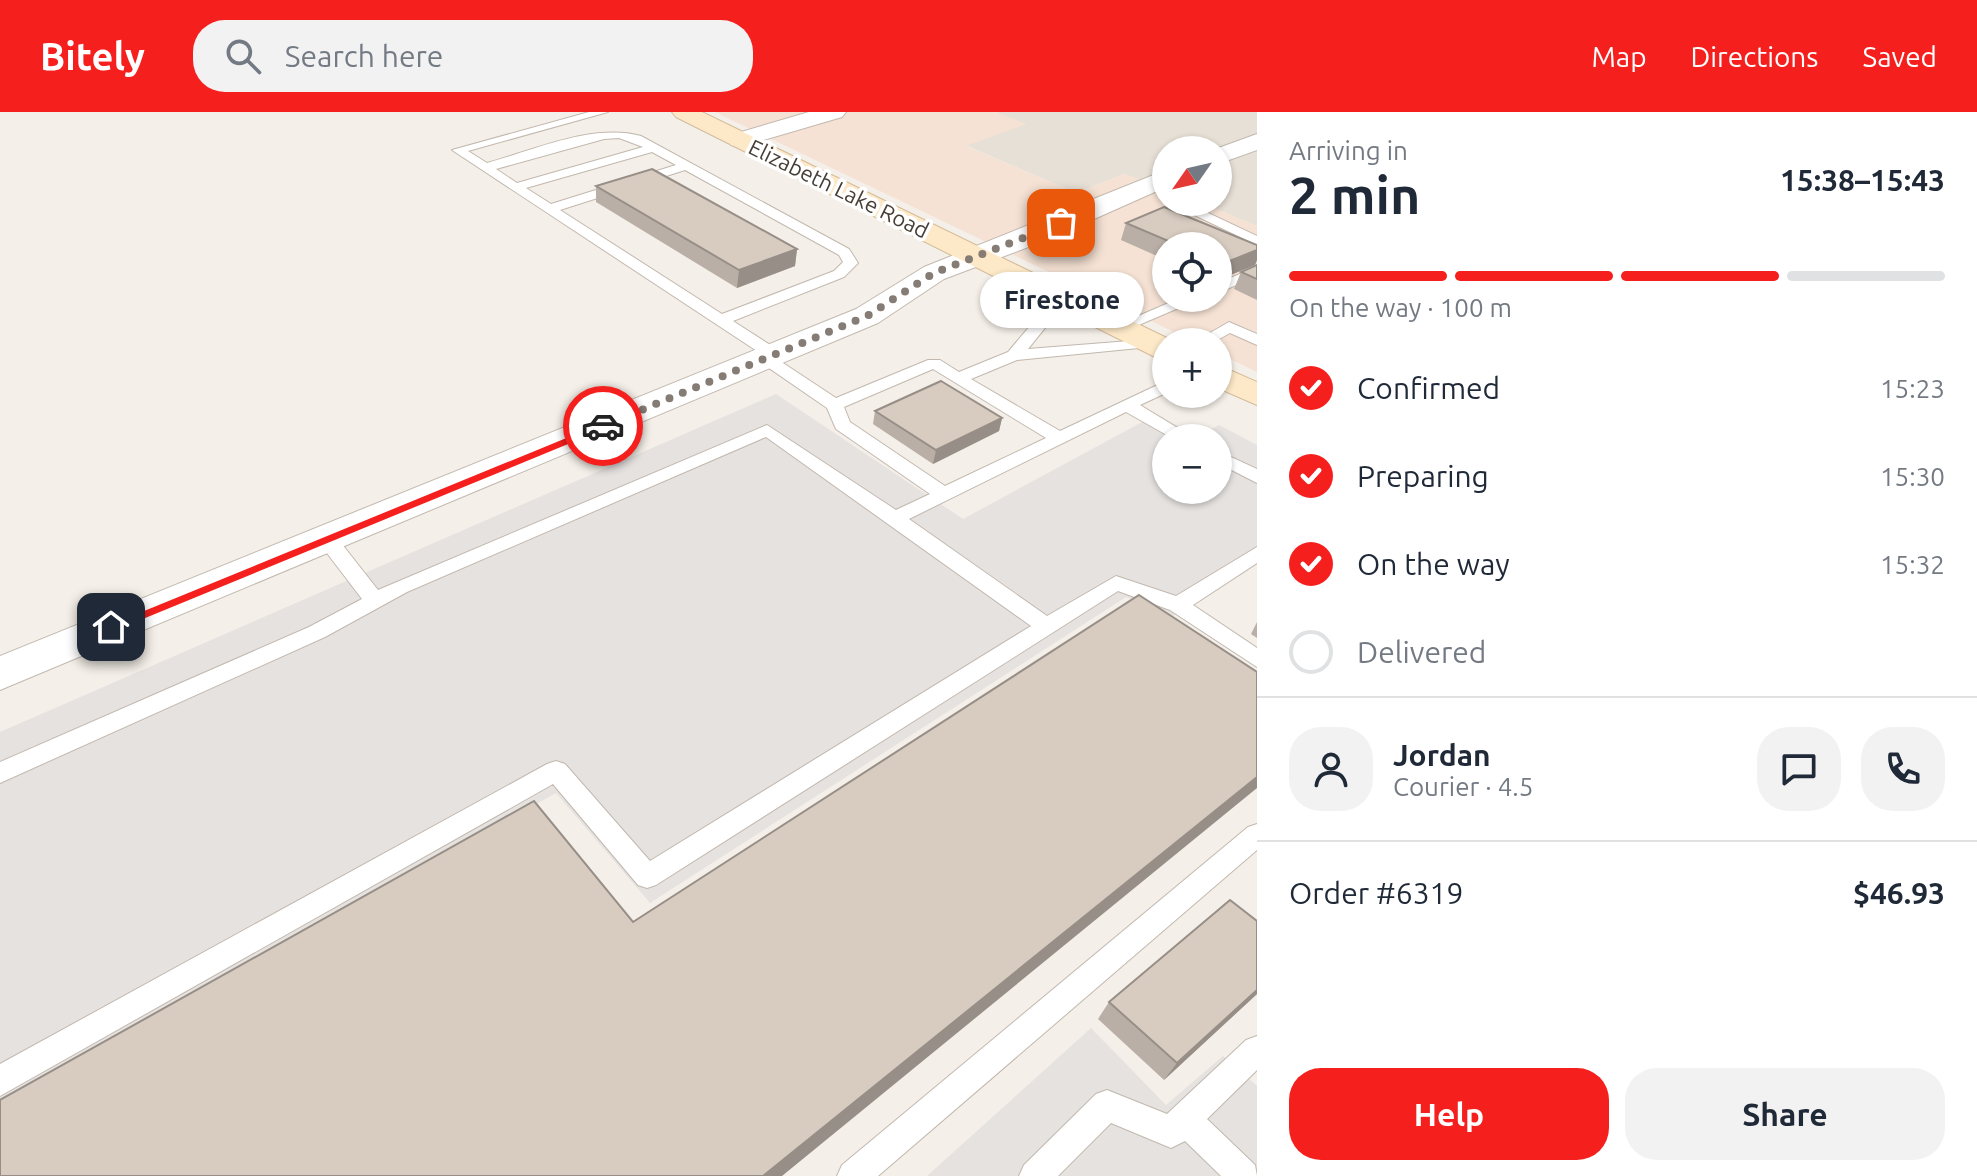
<!DOCTYPE html>
<html lang="en">
<head>
<meta charset="utf-8">
<style>
	body { margin:0; font-family:Ubuntu,sans-serif; background:#f2f2f3; color:#1f2937; height:100vh; display:flex; flex-direction:column; font-size:30px; white-space:nowrap }
	* { box-sizing:border-box; margin:0 }
	p { font-size:26px; color:#747a83 }
	.icon { flex:none; width:44px; height:44px; fill:none; stroke:currentColor; stroke-width:2; stroke-linecap:round; stroke-linejoin:round }
	.map { position:relative; flex:1; overflow:hidden }
	.drawer { display:flex; flex-direction:column; background:#fff; width:720px }
	.drawer>* { flex:none }
	.needle { width:52px; rotate:236deg }
	.controls { position:absolute; left:1152px; top:24px; display:grid; gap:16px }
	.controls a { display:grid; place-items:center; width:80px; height:80px; border-radius:50%; background:#fff; box-shadow:0 2px 6px #0004; font-size:40px }
	.pin { position:absolute; display:grid; place-items:center; width:68px; height:68px; color:#fff; margin:-34px; border-radius:16px; box-shadow:0 4px 12px #0006 }
	.courier { position:absolute; display:grid; place-items:center; width:80px; height:80px; margin:-40px; border:6px solid #f5201e; border-radius:50%; background:#fff; color:#222; box-shadow:0 2px 10px #0007 }
	.bubble { position:absolute; height:56px; border-radius:28px; background:#fff; box-shadow:0 2px 6px #0004; font-size:26px; font-weight:700; line-height:56px; text-align:center }
	.head em { font-style:normal; font-weight:700 }
	.head div { display:flex; flex-direction:column-reverse }
	.head { display:flex; align-items:center; justify-content:space-between; height:136px; padding:0 32px }
	h1 { font-size:52px; font-weight:700; line-height:60px }
	.bar { display:grid; grid-template-columns:repeat(4,1fr); gap:12px 8px; align-content:center; height:96px; padding:0 32px }
	.bar i { height:10px; border-radius:6px; background:#e0e1e3 }
	.bar .on { background:#f5201e }
	.bar p { grid-column:span 4 }
	.line { display:flex; align-items:center; gap:20px; padding:0 32px; border-top:2px solid #e0e1e3 }
	.line div { flex:1 }
	.round { display:grid; place-items:center; flex:none; width:84px; height:84px; border-radius:32px; background:#f2f2f3 }
	ol { padding:0 32px; list-style:none }
	li { display:flex; align-items:center; gap:24px; height:88px }
	li p { margin-inline-start:auto }
	li .icon { padding:8px; border-radius:50%; background:#f5201e; color:#fff; stroke-width:4 }
	li:last-child { color:#747a83 }
	li i { width:44px; height:44px; border:4px solid #e0e1e3; border-radius:50% }
	.cta { display:flex; gap:16px; margin-top:auto; padding:16px 32px }
	.cta a { flex:1; height:92px; border-radius:32px; background:#f5201e; color:#fff; font-size:32px; font-weight:700; line-height:92px; text-align:center }
	.cta a+a { background:#f2f2f3; color:#1f2937 }
	header { display:flex; align-items:center; gap:48px; box-sizing:border-box; height:112px; padding:0 40px; background:#f5201e; color:#fff }
	header strong { font-size:38px }
	nav { display:flex; gap:44px; margin-inline-start:auto; font-size:28px }
	.search { width:560px; height:72px; background:#f2f2f3; display:flex; align-items:center; gap:20px; box-sizing:border-box; padding:0 28px; border-radius:32px; color:#747a83; font-size:30px }
	main { display:flex; flex:1; min-height:0 }
	.map>svg:first-child { display:block }
	.residential { fill:#e7e0d6 }
	.commercial { fill:#f5e2d4; fill-rule:evenodd }
	.parking { fill:#e5e2e0; fill-rule:evenodd }
	.lines { fill:none; stroke-linecap:round; stroke-linejoin:round }
	.lane-casing { stroke:#c2b8ae; stroke-width:2 }
	.street-casing { stroke:#c2b8ae; stroke-width:2 }
	.secondary-casing { stroke:#d3bb99; stroke-width:2 }
	.lane { fill:#fff; fill-rule:evenodd }
	.street { fill:#fff; fill-rule:evenodd }
	.secondary { fill:#fde9c8; fill-rule:evenodd }
	.wall { fill:#baafa6 }
	.shaded-wall { fill:#978f87 }
	.building { fill:#d8ccc1; stroke:#978f87; stroke-width:2 }
	.route { fill:#f5201e }
	.done { stroke:#847c75; stroke-width:8; stroke-dasharray:0 14.4 }
	.labels { text-anchor:middle; dominant-baseline:central; stroke-width:7; stroke-linejoin:round; paint-order:stroke }
	.far-street-label { font-size:22px; fill:#473e37; stroke:#fff }
</style>
</head>
<body>
<header>
<strong>Bitely</strong>
<div class="search"><svg class="icon" aria-label="search" viewBox="0 0 24 24"><circle cx="10" cy="10" r="6"/><path d="M15 15l6 6"/></svg>Search here</div>
<nav><a>Map</a><a>Directions</a><a>Saved</a></nav>
</header>
<main>
<div class="map">
<svg width="1257" height="1064" viewBox="0 0 1257 1064">
	<rect width="100%" height="100%" fill="#f4efe8"/>
	<path class="residential" d="M995 0H1257V114L1200 90H1218V38H1166V77L1124 62 1076 81 965 33 1025 12Z"/>
	<path class="commercial" d="M715 0H995L1026 12 966 34 1076 81 1124 62 1166 77V90H1200L1257 114V260L1218 241V230H1195ZM1166 134H1218V186H1166Z"/>
	<path class="parking" d="M776 282 963 407 1157 302 1197 325 1219 313 1257 333V451L1173 504 1126 485 650 791 556 681 0 994V620ZM1166 326H1218V378H1166Z
		M1091 916 1166 993 1223 944 1257 974V1064H927Z"/>
	<g class="lines">
		<g class="lane-casing">
			<path id="lane" d="M589 0H608L468 39 487 51C535 38 592 11 641 24L849 137 858 151 844 165 733 209 781 240 783 243 777 247 836 286 928 248H940L959 260 1008 240 1056 183 1061 181 1069 186 1028 237 1155 227 1157 230 1149 235 1017 248 971 267 1060 319 1166 269V281L1140 293 1194 326H1172L1126 300 909 407 1047 504 1116 464 1176 484 1257 435V451L1193 493 1257 536V555L1170 498 1118 479 656 773 647 776 638 773 553 672 0 984V952L547 652 556 649 565 652 650 749 1031 514 766 325 407 480 325 525 0 671V650L309 515 362 487 320 432 317 427 320 422H334L378 478 767 313 896 398 930 382 836 317 827 296 760 250 758 247 763 243 452 38ZM619 26 643 35 517 71 496 57 604 27ZM652 40 676 53 551 92 526 76ZM685 58 839 143 843 150 834 159 722 202 560 98ZM933 257 1046 326 945 374 850 310 844 295Z
				M1167 90H1185L1257 124V133Z
				M1257 155V164L1218 181V171Z
				M1180 186H1202L1127 218H1115L1113 215Z
				M1229 210 1257 222V233L1230 221 1214 230H1194Z
				M1218 339 1257 357V371L1218 351Z
				M1257 712V738L878 1064H837L842 1053 1248 715Z
				M1257 924V958L1207 1007 1255 1053 1257 1064H1221L1185 1029 1171 1036 1111 1011 1058 1064H1019L1024 1053 1096 982 1107 978 1167 1002 1246 928Z"/>
		</g>
		<g class="street-casing">
			<path id="street" d="M809 0H846L842 5 740 35 731 33 728 28 731 23Z
				M1257 22V38L1218 52V38H1213Z
				M1166 58V75L1047 128 944 167 878 211 0 578V544L856 197 924 155Z"/>
		</g>
		<g class="secondary-casing">
			<path id="secondary" d="M672 0H702L1175 230H1166V248L1155 245 676 5Z
				M1218 253 1257 270V293L1218 276Z"/>
		</g>
		<use href="#lane" class="lane"/>
		<use href="#street" class="street"/>
		<use href="#secondary" class="secondary"/>
	</g>
	<path class="wall" d="M596 74 797 137 795 154 737 176 596 90Z
		M1164 95 1257 133V148L1255 153 1218 168V134H1166V148L1121 128 1126 111Z
		M1257 153V188L1234 177 1241 160Z
		M875 299 1002 306 999 319 933 352 873 312Z
		M1257 510V526L1251 522Z
		M1257 882 1164 968 1098 907 1109 890Z"/>
	<path class="shaded-wall" d="M797 137 795 154 737 176 739 158Z
		M1257 138V148L1255 153 1218 168V163L1222 152Z
		M1002 306 999 319 933 352 936 338Z
		M1257 665V676L782 1064H763Z
		M1257 878V882L1164 968 1177 951Z"/>
	<path class="building" d="M652 57 797 137 739 158 596 74Z
		M1164 95 1257 133V138L1222 152 1218 150V134H1180L1126 111Z
		M1257 153V167L1241 160Z
		M941 269 1002 306 936 338 875 299Z
		M1139 483 1257 560V665L763 1064H0V988L534 689 633 810Z
		M1230 788 1257 809V878L1177 951 1109 890Z"/>
	<path class="route" d="M603 311 607 312V316L116 518H106L105 515Z"/>
	<g class="lines">
		<path class="done" d="M603 314 867 204 934 161 1061 111"/>
	</g>
	<g class="labels">
		<g class="far-street-label">
			<text transform="translate(839 76) rotate(26)">Elizabeth Lake Road</text>
		</g>
	</g>
</svg>
<div class="controls">
<a><svg class="needle" viewBox="-14 -14 28 28"><path d="M0-13l5 13h-10z" fill="#e53935"/><path d="M0 13l5-13h-10z" fill="#747a83"/></svg></a>
<a><svg class="icon" aria-label="locate" viewBox="0 0 24 24"><circle cx="12" cy="12" r="6"/><path d="M12 2v4M12 18v4M2 12h4M18 12h4"/></svg></a>
<a>+</a>
<a>−</a>
</div>
<div class="pin" style="left:1061px;top:111px;background:#ea580c"><svg class="icon" aria-label="bag" viewBox="0 0 24 24"><path d="M5 8h14l-1 12H6zM9 8a3 3 0 0 1 6 0"/></svg></div>
<div class="pin" style="left:111px;top:515px;background:#1f2937"><svg class="icon" aria-label="home" viewBox="0 0 24 24"><path d="M3 11l9-7 9 7M6 9v11h12V9"/></svg></div>
<div class="courier" style="left:603px;top:314px"><svg class="icon" aria-label="car" viewBox="0 0 24 24"><path d="M5 17H2v-5l4-1 3-4h7l3 4 3 1v5h-3M9 17h6M6 11h13"/><circle cx="7" cy="17" r="2"/><circle cx="17" cy="17" r="2"/></svg></div>
<div class="bubble" style="left:980px;top:160px;width:164px">Firestone</div>
</div>
<section class="drawer">
<div class="head"><div><h1>2 min</h1><p>Arriving in</p></div><em>15:38–15:43</em></div>
<div class="bar"><i class="on"></i><i class="on"></i><i class="on"></i><i></i><p>On the way · 100 m</p></div>
<ol>
<li><svg class="icon" aria-label="check" viewBox="0 0 24 24"><path d="M5 12l5 5 9-10"/></svg>Confirmed<p>15:23</p></li>
<li><svg class="icon" aria-label="check" viewBox="0 0 24 24"><path d="M5 12l5 5 9-10"/></svg>Preparing<p>15:30</p></li>
<li><svg class="icon" aria-label="check" viewBox="0 0 24 24"><path d="M5 12l5 5 9-10"/></svg>On the way<p>15:32</p></li>
<li><i></i>Delivered</li>
</ol>
<div class="line" style="height:144px"><a class="round"><svg class="icon" aria-label="person" viewBox="0 0 24 24"><circle cx="12" cy="8" r="4"/><path d="M4 21q1-7 8-7t8 7"/></svg></a><div><b>Jordan</b><p>Courier · 4.5</p></div><a class="round"><svg class="icon" aria-label="chat" viewBox="0 0 24 24"><path d="M4 5h16v11H9l-5 4z"/></svg></a><a class="round"><svg class="icon" aria-label="phone" viewBox="0 0 24 24"><path d="M5 4h4l2 5-3 2q2 4 5 5l2-3 5 2v4C11 20 4 13 5 4z"/></svg></a></div>
<div class="line" style="height:104px"><div>Order #6319</div><b>$46.93</b></div>
<div class="cta"><a>Help</a><a>Share</a></div>
</section>
</main>
</body>
</html>
